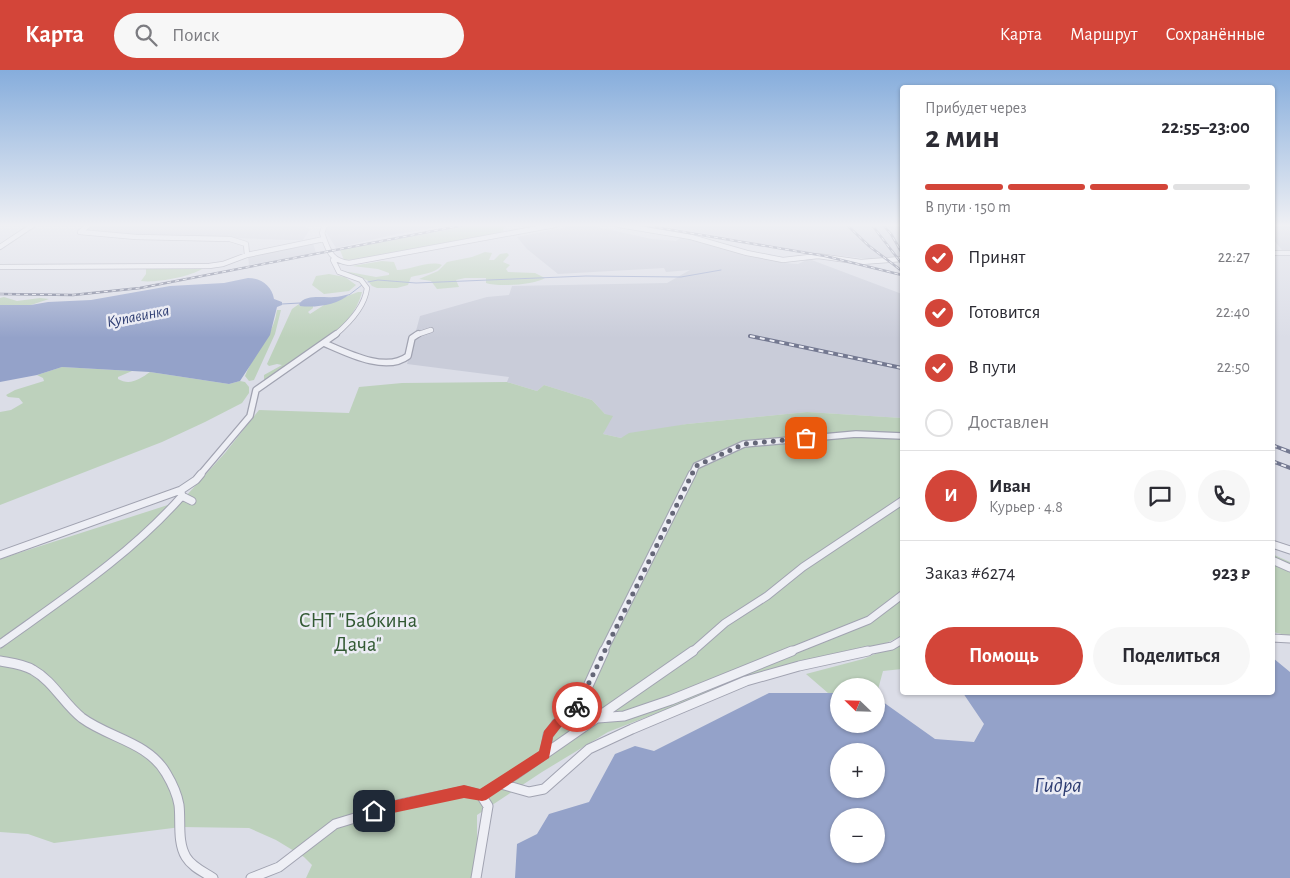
<!DOCTYPE html>
<html lang="ru">
<head>
<meta charset="utf-8">
<style>
	body { margin:0; font-family:"Alegreya Sans",sans-serif; background:#f7f7f7; color:#2b2b33; height:100vh; display:flex; flex-direction:column; font-size:19px; white-space:nowrap }
	* { box-sizing:border-box; margin:0 }
	p { font-size:16px; color:#7c7c81 }
	.icon { flex:none; width:28px; height:28px; fill:none; stroke:currentColor; stroke-width:2; stroke-linecap:round; stroke-linejoin:round }
	.map { position:relative; flex:1; overflow:hidden }
	.drawer { position:absolute; left:900px; top:15px; width:375px; height:610px; display:flex; flex-direction:column; background:#fff; border-radius:5px; box-shadow:0 1px 4px #0004 }
	.drawer>* { flex:none }
	.needle { width:32px; rotate:293deg }
	.controls { position:absolute; left:830px; top:608px; display:grid; gap:10px }
	.controls a { display:grid; place-items:center; width:55px; height:55px; border-radius:50%; background:#fff; box-shadow:0 1px 4px #0004; font-size:25px }
	.pin { position:absolute; display:grid; place-items:center; width:42px; height:42px; color:#fff; margin:-21px; border-radius:10px; box-shadow:0 2px 8px #0006 }
	.courier { position:absolute; display:grid; place-items:center; width:50px; height:50px; margin:-25px; border:4px solid #d34539; border-radius:50%; background:#fff; color:#222; box-shadow:0 1px 6px #0007 }
	.summary em { font-style:normal; font-weight:700 }
	.summary div { display:flex; flex-direction:column-reverse }
	.summary { display:flex; align-items:center; justify-content:space-between; height:85px; padding:0 25px }
	h1 { font-size:32px; font-weight:700; line-height:38px }
	.bar { display:grid; grid-template-columns:repeat(4,1fr); gap:8px 5px; align-content:center; height:60px; padding:0 25px }
	.bar i { height:6px; border-radius:4px; background:#e1e1e2 }
	.bar .current { background:#d34539 }
	.bar p { grid-column:span 4 }
	.line { display:flex; align-items:center; gap:12px; padding:0 25px; border-top:1px solid #e1e1e2 }
	.line div { flex:1 }
	.round { display:grid; place-items:center; flex:none; width:52px; height:52px; border-radius:26px; background:#f7f7f7 }
	ol { padding:0 25px; list-style:none }
	li { display:flex; align-items:center; gap:15px; height:55px }
	li p { margin-inline-start:auto }
	li .icon { padding:5px; border-radius:50%; background:#d34539; color:#fff; stroke-width:4 }
	li:last-child { color:#7c7c81 }
	li i { width:28px; height:28px; border:2px solid #e1e1e2; border-radius:50% }
	.button { display:flex; gap:10px; margin-top:auto; padding:10px 25px }
	.button a { flex:1; height:58px; border-radius:30px; background:#d34539; color:#fff; font-size:20px; font-weight:700; line-height:58px; text-align:center }
	.button a+a { background:#f7f7f7; color:#2b2b33 }
	header { display:flex; align-items:center; gap:30px; box-sizing:border-box; height:70px; padding:0 25px; background:#d34539; color:#fff }
	header strong { font-size:24px }
	nav { display:flex; gap:28px; margin-inline-start:auto; font-size:18px }
	.search { width:350px; height:45px; background:#f7f7f7; display:flex; align-items:center; gap:12px; box-sizing:border-box; padding:0 18px; border-radius:28px; color:#7c7c81; font-size:19px }
	.map>svg:first-child { display:block }
	.built { fill:#c9ccd9 }
	.green { fill:#bdd1bc }
	.water { fill:#94a2c9; fill-rule:evenodd }
	.lines { fill:none; stroke-linecap:round; stroke-linejoin:round }
	.stream { stroke:#94a2c9; stroke-width:1 }
	.minor-far3-casing { stroke:#a1a3b1; stroke-width:6 }
	.minor-far2-casing { stroke:#a1a3b1; stroke-width:8 }
	.minor-far1-casing { stroke:#a1a3b1; stroke-width:9 }
	.minor-casing { stroke:#a1a3b1; stroke-width:11 }
	.minor-far3 { stroke:#eeeff5; stroke-width:4.5 }
	.minor-far2 { stroke:#eeeff5; stroke-width:5.5 }
	.minor-far1 { stroke:#eeeff5; stroke-width:7 }
	.minor { stroke:#eeeff5; stroke-width:9 }
	.rail-far1-casing { stroke:#747991; stroke-width:2.5 }
	.rail-casing { stroke:#747991; stroke-width:4 }
	.rail-far1 { stroke:#ebecf4; stroke-width:1; stroke-dasharray:4; stroke-linecap:butt }
	.rail { stroke:#ebecf4; stroke-width:2; stroke-dasharray:5; stroke-linecap:butt }
	.route { fill:#d34539 }
	.done { stroke:#656778; stroke-width:5; stroke-dasharray:0 9 }
	.labels { text-anchor:middle; dominant-baseline:central; stroke-width:5; stroke-linejoin:round; paint-order:stroke }
	.far-water-label { font-size:16px; font-style:italic; fill:#2e3d72; stroke:#ebecf4 }
	.near-park-label { font-size:21px; fill:#325933; stroke:#ebecf4 }
	.near-water-label { font-size:22px; font-style:italic; fill:#2e3d72; stroke:#ebecf4 }
</style>
</head>
<body>
<header>
<strong>Карта</strong>
<div class="search"><svg class="icon" aria-label="search" viewBox="0 0 24 24"><circle cx="10" cy="10" r="6"/><path d="M15 15l6 6"/></svg>Поиск</div>
<nav><a>Карта</a><a>Маршрут</a><a>Сохранённые</a></nav>
</header>
<div class="map">
<svg width="1290" height="808" viewBox="0 0 1290 808">
	<rect width="100%" height="100%" fill="#dbdde7"/>
	<path class="built" d="M92 155H302L310 159 303 170H287L86 162Z
		M328 155H453L397 164 336 178 326 162Z
		M657 155H902V188L869 189 808 182Z
		M1273 155 1290 156V180H1282L1273 169Z
		M571 156H592L652 169 676 171 681 167 784 193 798 194 809 189 902 224V348L807 342 687 354 621 368 603 364 607 354 605 344 592 330 544 315 537 321 507 312 509 307 407 294 420 246 487 227 509 225 512 216 667 213 690 200 666 202 664 198 558 204 527 179 517 167Z
		M313 173 316 183 249 195 248 186Z"/>
	<path class="green" d="M515 155 504 156 503 162 368 189 344 190 340 180 468 156Z
		M485 182 492 183 489 190H494L500 184 507 183 509 185 503 192 510 195 506 199 508 202 535 203 545 208C535 215 498 217 486 213V208H465L456 210 459 217 437 219 431 211 419 209 438 201 447 192 472 187Z
		M382 191 394 192 397 200C410 200 430 190 442 195 435 204 421 204 411 207L408 215 397 218H377L372 216 367 210 346 203 349 202 376 207 389 205V203L378 199 352 196Z
		M202 197V199C189 207 156 213 141 211L146 204V199L148 198Z
		M329 204 345 207 356 215 349 221 324 224 312 215 316 206Z
		M358 222H362C352 263 299 288 266 310L264 309V305L282 295 277 294 269 296 267 294 292 239 299 234 300 236H313V238L308 242 310 244 324 235Z
		M4 227 17 231 40 228 49 229 31 235H0V228Z
		M277 240H281L275 264 254 310 249 311 245 306C255 280 273 268 277 240Z
		M62 297 132 301 118 307V309C130 316 140 309 150 302L229 314 240 311 245 312 249 317V323L242 333 205 352 162 372 0 435V342L11 340 23 333 19 328 8 327 6 325 15 320 44 311 43 308 37 305Z
		M507 312 537 321 544 315 592 330 605 344 613 346 603 364 621 368 629 363 687 354 807 342 902 348V566L877 577 770 599 608 662 542 702 477 745V808H306L312 795 304 787 276 770 249 758 181 757 54 773 28 764 0 762V489L171 434 186 426 225 383 259 340 349 343 359 317 402 313Z
		M1272 484 1290 492V566L1273 562Z
		M902 573V599L883 601 876 627V616H839V623H828L806 604 863 589Z"/>
	<path class="water" d="M248 208C261 208 272 216 274 229L282 232V235L277 237 270 265 240 311 229 314 150 302 62 297 37 305 0 312V235H31L48 232 91 230 170 216 224 213Z
		M350 224C337 235 316 238 300 236L299 234C306 224 322 228 334 227 339 227 344 225 350 224Z
		M1273 588 1290 602V808H515L517 774 537 764 549 744 589 732 615 684 635 676 654 681 769 623H839V654H876V627L935 669 974 672 984 654 963 623 1272 622ZM839 681H876V719H839ZM839 746H876V784H839Z"/>
	<g class="lines">
		<path class="stream" d="M368 212 378 210 416 213 586 206 681 207 721 200
			M349 225 362 215
			M282 234 300 233"/>
		<g class="minor-far3-casing">
			<path id="minor-far3" d="M325 155 322 163C328 179 330 191 349 193L555 155
				M619 155 691 167 747 183 783 190 818 186 861 192 902 189
				M0 177 33 155
				M1272 183H1290
				M247 185 324 169
				M333 190 339 202 361 210 367 218C365 236 348 254 335 265
				M0 197 209 196 223 194 247 185 246 174 230 169 136 167 80 162 89 155
				M416 265 431 260"/>
		</g>
		<g class="minor-far2-casing">
			<path id="minor-far2" d="M324 273C347 283 386 303 408 286L412 268 418 264
				M200 405 250 346 256 320 336 264
				M692 405 696 396 744 374 856 364 902 366"/>
		</g>
		<g class="minor-far1-casing">
			<path id="minor-far1" d="M181 422 182 426 192 431
				M1272 474 1290 480
				M0 485 181 420 196 410 201 404
				M1272 490 1290 498
				M1272 568 1290 569
				M0 574C64 528 130 485 182 426
				M603 582 692 404
				M692 582 725 553 767 526 803 497 902 431
				M789 582 869 550 902 525
				M862 582 892 576 902 570"/>
		</g>
		<g class="minor-casing">
			<path id="minor" d="M0 591C11 593 23 594 33 600 53 611 64 634 82 648 109 668 148 672 166 703 172 713 177 723 179 735 181 751 177 772 186 787 192 797 204 802 213 808
				M598 648 624 646 671 630 792 581
				M545 684 548 665 557 653 579 636 604 581
				M501 714 529 722 544 719 589 679 632 659 746 611 799 596 868 581
				M251 808 279 797 335 754 401 734 465 721 481 725 516 704 693 581
				M476 808 488 736 481 725"/>
		</g>
		<use href="#minor-far3" class="minor-far3"/>
		<use href="#minor-far2" class="minor-far2"/>
		<use href="#minor-far1" class="minor-far1"/>
		<use href="#minor" class="minor"/>
		<g class="rail-far1-casing">
			<path id="rail-far1" d="M643 155 825 186 902 205
				M847 155 869 176 902 201
				M872 155 902 194
				M883 155 891 164 902 183
				M0 224 73 225 140 218 464 155"/>
		</g>
		<g class="rail-casing">
			<path id="rail" d="M750 266 902 298
				M1272 375 1290 382
				M1272 391 1290 398"/>
		</g>
		<use href="#rail-far1" class="rail-far1"/>
		<use href="#rail" class="rail"/>
	</g>
	<linearGradient id="sky" x2="0" y2="1"><stop stop-color="#86addc"/><stop offset="0.58" stop-color="#eff0f4"/><stop offset="1" stop-color="#eff0f4" stop-opacity="0"/></linearGradient>
	<rect width="1290" height="268" fill="url(#sky)"/>
	<path class="route" d="M577 632 581 633 583 637 581 640 561 657 553 667 549 688 486 730 482 731 464 728 374 747 370 745 368 741 370 737 374 735 464 715 480 719 539 681 544 661 553 650Z"/>
	<g class="lines">
		<path class="done" d="M577 637 696 396 744 374 806 368"/>
	</g>
	<g class="labels">
		<g class="far-water-label">
			<text transform="translate(138 246) rotate(-11)">Купавинка</text>
		</g>
		<g class="near-park-label">
			<text x="358" y="550">СНТ "Бабкина<tspan x="358" dy="24">Дача"</tspan></text>
		</g>
		<g class="near-water-label">
			<text x="1058" y="715">Гидра</text>
		</g>
	</g>
</svg>
<div class="controls">
<a><svg class="needle" viewBox="-14 -14 28 28"><path d="M0-13l5 13h-10z" fill="#e53935"/><path d="M0 13l5-13h-10z" fill="#7c7c81"/></svg></a>
<a>+</a>
<a>−</a>
</div>
<div class="pin" style="left:806px;top:368px;background:#ea580c"><svg class="icon" aria-label="bag" viewBox="0 0 24 24"><path d="M5 8h14l-1 12H6zM9 8a3 3 0 0 1 6 0"/></svg></div>
<div class="pin" style="left:374px;top:741px;background:#1f2937"><svg class="icon" aria-label="home" viewBox="0 0 24 24"><path d="M3 11l9-7 9 7M6 9v11h12V9"/></svg></div>
<div class="courier" style="left:577px;top:637px"><svg class="icon" aria-label="bike" viewBox="0 0 24 24"><circle cx="6" cy="16" r="4"/><circle cx="18" cy="16" r="4"/><path d="M6 16l4-8h5l3 8M10 8l3 8H6M13 5h3"/></svg></div>
<section class="drawer">
<div class="summary"><div><h1>2 мин</h1><p>Прибудет через</p></div><em>22:55–23:00</em></div>
<div class="bar"><i class="current"></i><i class="current"></i><i class="current"></i><i></i><p>В пути · 150 m</p></div>
<ol>
<li><svg class="icon" aria-label="check" viewBox="0 0 24 24"><path d="M5 12l5 5 9-10"/></svg>Принят<p>22:27</p></li>
<li><svg class="icon" aria-label="check" viewBox="0 0 24 24"><path d="M5 12l5 5 9-10"/></svg>Готовится<p>22:40</p></li>
<li><svg class="icon" aria-label="check" viewBox="0 0 24 24"><path d="M5 12l5 5 9-10"/></svg>В пути<p>22:50</p></li>
<li><i></i>Доставлен</li>
</ol>
<div class="line" style="height:90px"><b class="round" style="background:#d34539;color:#fff">И</b><div><b>Иван</b><p>Курьер · 4.8</p></div><a class="round"><svg class="icon" aria-label="chat" viewBox="0 0 24 24"><path d="M4 5h16v11H9l-5 4z"/></svg></a><a class="round"><svg class="icon" aria-label="phone" viewBox="0 0 24 24"><path d="M5 4h4l2 5-3 2q2 4 5 5l2-3 5 2v4C11 20 4 13 5 4z"/></svg></a></div>
<div class="line" style="height:65px"><div>Заказ #6274</div><b>923 ₽</b></div>
<div class="button"><a>Помощь</a><a>Поделиться</a></div>
</section>
</div>
</body>
</html>
